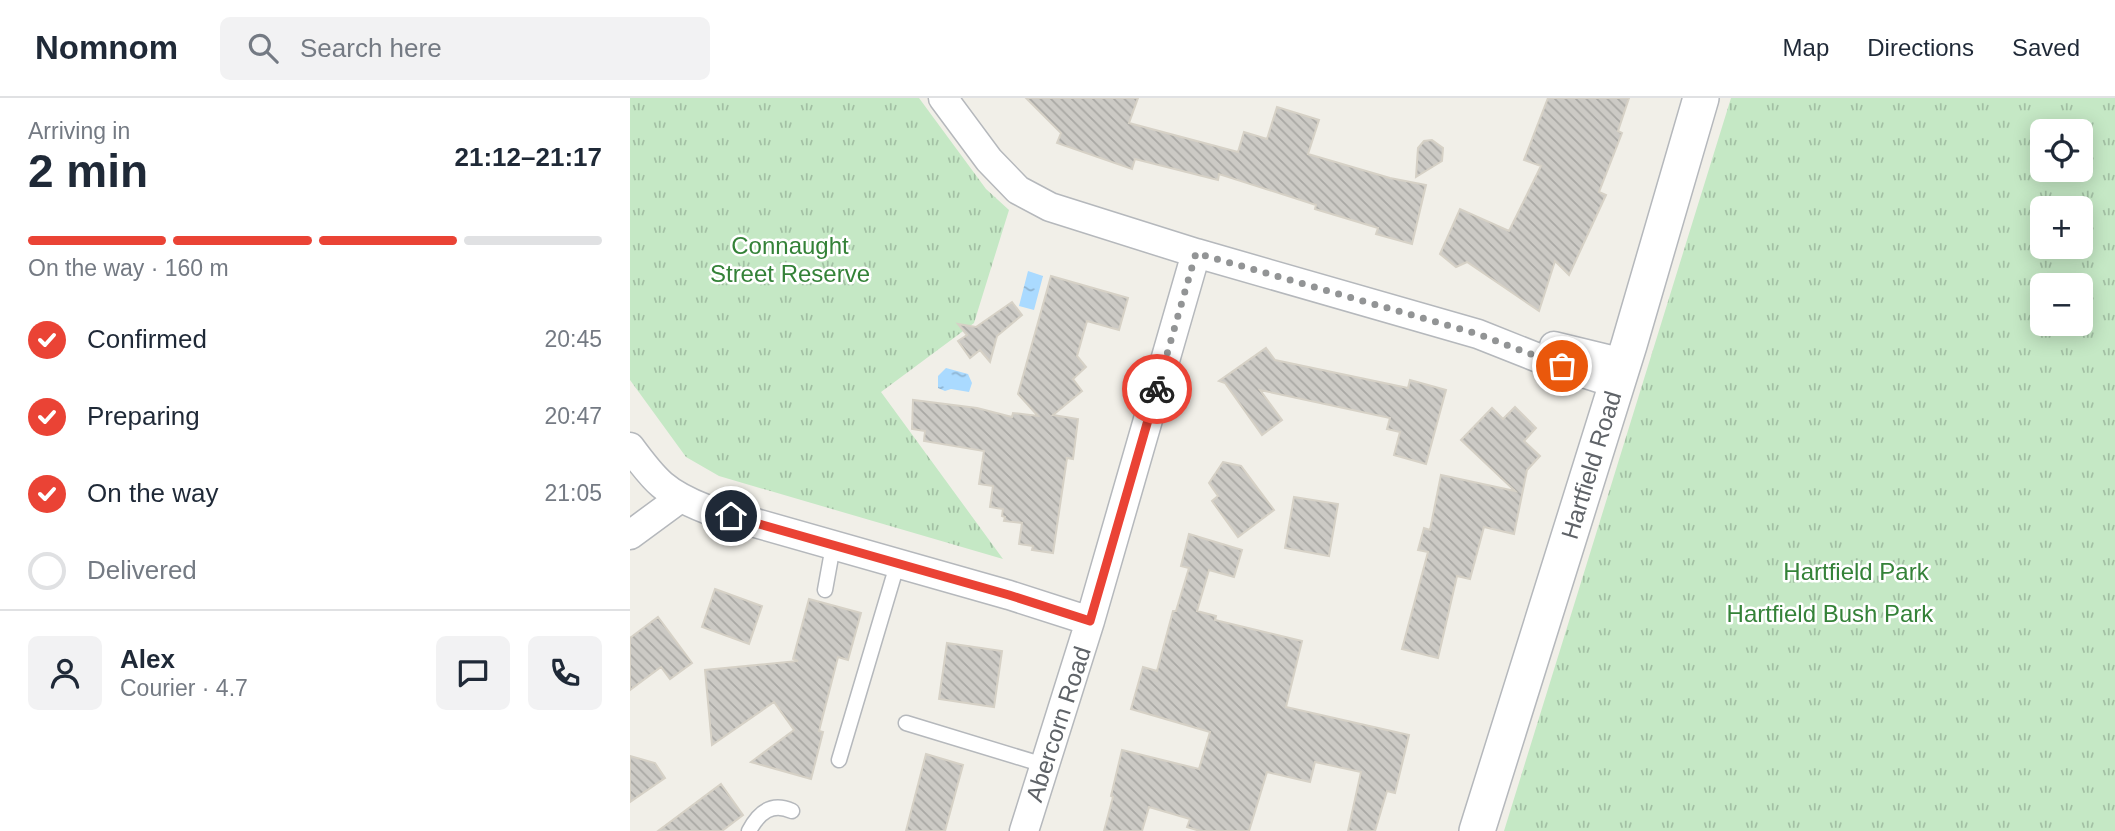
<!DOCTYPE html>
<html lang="en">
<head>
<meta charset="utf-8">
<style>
	body { margin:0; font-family:Arial,sans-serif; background:#f2f2f3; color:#1f2937; height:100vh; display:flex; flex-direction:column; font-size:26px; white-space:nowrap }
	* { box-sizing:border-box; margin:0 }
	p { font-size:23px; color:#747a83 }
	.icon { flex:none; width:38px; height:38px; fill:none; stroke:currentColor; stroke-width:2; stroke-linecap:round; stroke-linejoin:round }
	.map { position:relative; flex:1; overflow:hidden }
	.side { display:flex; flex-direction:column; background:#fff; width:630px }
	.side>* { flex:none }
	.fabs { position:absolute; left:1400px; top:21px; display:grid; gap:14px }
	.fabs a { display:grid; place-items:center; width:63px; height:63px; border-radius:10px; background:#fff; box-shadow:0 4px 18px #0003; font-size:35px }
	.pin { position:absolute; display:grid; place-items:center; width:60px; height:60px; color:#fff; margin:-30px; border:4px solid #fff; border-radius:50%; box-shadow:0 2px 7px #0007 }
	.courier { position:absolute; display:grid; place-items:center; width:70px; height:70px; margin:-35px; border:5px solid #ea4335; border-radius:50%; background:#fff; color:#222; box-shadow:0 2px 9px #0007 }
	.summary em { font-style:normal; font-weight:700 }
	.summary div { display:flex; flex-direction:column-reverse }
	.summary { display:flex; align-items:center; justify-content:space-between; height:119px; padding:0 28px }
	h1 { font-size:46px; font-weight:700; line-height:52px }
	.bar { display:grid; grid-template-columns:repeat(4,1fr); gap:10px 7px; align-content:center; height:84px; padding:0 28px }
	.bar i { height:9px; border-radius:5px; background:#e0e1e3 }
	.bar .selected { background:#ea4335 }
	.bar p { grid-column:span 4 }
	.line { display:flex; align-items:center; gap:18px; padding:0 28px; border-top:2px solid #e0e1e3 }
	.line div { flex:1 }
	.round { display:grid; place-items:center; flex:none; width:74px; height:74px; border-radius:10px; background:#f2f2f3 }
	ol { padding:0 28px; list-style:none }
	li { display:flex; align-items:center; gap:21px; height:77px }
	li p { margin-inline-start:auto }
	li .icon { padding:7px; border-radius:50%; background:#ea4335; color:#fff; stroke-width:4 }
	li:last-child { color:#747a83 }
	li i { width:38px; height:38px; border:4px solid #e0e1e3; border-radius:50% }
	header { display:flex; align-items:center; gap:42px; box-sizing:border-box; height:98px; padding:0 35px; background:#fff; border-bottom:2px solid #e0e1e3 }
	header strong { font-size:33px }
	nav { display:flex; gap:38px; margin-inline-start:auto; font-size:24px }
	.search { width:490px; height:63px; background:#f2f2f3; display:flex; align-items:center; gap:18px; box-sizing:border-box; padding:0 24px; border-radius:10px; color:#747a83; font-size:26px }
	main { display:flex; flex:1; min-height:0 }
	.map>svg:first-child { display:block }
	.park { fill:url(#park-tufts); fill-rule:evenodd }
	.water { fill:url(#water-ripples) }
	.building { fill:url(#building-back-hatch); stroke:#d6d1c6; stroke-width:2 }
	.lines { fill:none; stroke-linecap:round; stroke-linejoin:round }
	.service-casing { stroke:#b5b8bc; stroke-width:17 }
	.minor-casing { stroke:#b5b8bc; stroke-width:31 }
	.tertiary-casing { stroke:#b5b8bc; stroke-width:38 }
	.service { stroke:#fff; stroke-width:14 }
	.minor { stroke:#fff; stroke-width:28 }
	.tertiary { stroke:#fff; stroke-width:35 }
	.done { stroke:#929495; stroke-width:7; stroke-dasharray:0 12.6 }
	.route { stroke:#ea4335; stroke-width:9 }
	.labels { text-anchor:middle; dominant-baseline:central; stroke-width:5; stroke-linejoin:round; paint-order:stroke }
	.park-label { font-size:24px; fill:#348238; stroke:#fff }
	.street-label { font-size:24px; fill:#5f6368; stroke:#fff }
</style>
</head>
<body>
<header>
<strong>Nomnom</strong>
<div class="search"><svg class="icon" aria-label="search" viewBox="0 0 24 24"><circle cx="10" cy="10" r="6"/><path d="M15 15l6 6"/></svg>Search here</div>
<nav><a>Map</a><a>Directions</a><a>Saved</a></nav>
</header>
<main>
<section class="side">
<div class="summary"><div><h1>2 min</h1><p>Arriving in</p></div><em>21:12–21:17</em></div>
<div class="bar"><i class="selected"></i><i class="selected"></i><i class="selected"></i><i></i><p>On the way · 160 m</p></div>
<ol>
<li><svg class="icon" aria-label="check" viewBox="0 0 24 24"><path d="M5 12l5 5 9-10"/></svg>Confirmed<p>20:45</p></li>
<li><svg class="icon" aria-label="check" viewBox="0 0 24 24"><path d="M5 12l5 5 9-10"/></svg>Preparing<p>20:47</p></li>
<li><svg class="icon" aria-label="check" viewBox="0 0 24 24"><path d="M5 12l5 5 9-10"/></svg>On the way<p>21:05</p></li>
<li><i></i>Delivered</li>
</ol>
<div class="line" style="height:126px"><a class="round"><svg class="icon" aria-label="person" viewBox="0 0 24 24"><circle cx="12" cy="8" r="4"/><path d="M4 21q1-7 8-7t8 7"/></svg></a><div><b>Alex</b><p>Courier · 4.7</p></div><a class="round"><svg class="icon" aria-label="chat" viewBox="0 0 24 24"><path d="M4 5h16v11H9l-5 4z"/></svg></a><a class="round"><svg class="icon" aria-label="phone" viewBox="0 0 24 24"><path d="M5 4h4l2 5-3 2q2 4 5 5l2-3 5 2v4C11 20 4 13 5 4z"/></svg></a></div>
</section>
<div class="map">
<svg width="1485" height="733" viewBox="0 0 1485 733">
	<defs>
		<pattern id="park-tufts" width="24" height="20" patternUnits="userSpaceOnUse" patternTransform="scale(1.75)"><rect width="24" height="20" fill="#c5e8c5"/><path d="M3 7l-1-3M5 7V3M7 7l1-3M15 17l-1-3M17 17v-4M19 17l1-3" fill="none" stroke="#a3c0a4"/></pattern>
		<pattern id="water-ripples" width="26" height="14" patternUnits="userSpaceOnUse" patternTransform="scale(1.75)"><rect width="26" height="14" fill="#aadaff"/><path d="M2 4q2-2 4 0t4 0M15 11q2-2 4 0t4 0" fill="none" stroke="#8eb4d2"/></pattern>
		<pattern id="building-back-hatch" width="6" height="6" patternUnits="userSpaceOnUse" patternTransform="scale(1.75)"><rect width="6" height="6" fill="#cccac5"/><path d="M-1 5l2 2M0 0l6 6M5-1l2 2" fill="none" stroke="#a9a8a4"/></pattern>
	</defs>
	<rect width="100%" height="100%" fill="#f1efe8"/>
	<path class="park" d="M0 0H289L356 91 379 112 344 225 251 294 373 461 89 378 56 359 0 282Z
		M1101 0H1485V733H874ZM1451 33V72H1412V33ZM1451 110V149H1412V110ZM1451 187V226H1412V187Z"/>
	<path class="water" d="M398 173 413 178 404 212 389 208Z
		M316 270 338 276 342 285 339 294 321 291 315 293 308 290V278Z"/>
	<path class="building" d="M396 0H508L499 25 608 54 614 34 637 41 647 9 689 22 678 56 760 80 796 87 782 146 746 136 748 130 685 111 686 107 589 76 588 82 505 61 502 71 427 45 431 35Z
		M918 0H999L988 33 992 35 969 94 976 97 939 177 925 163 909 213 837 164 826 169 810 156 830 111 879 133 911 68 894 62Z
		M802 42 813 50 812 63 786 79 788 50 794 43Z
		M421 178 498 200 489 232 457 223 447 258 456 269 443 281 452 293 423 317 448 321 443 361 437 360 423 455 402 452 403 448 389 446 392 425 374 423 375 419 372 418 373 411 360 409 363 388 349 386 354 353 294 343 295 333 282 331 283 302 347 310 382 319 383 315 408 318 388 296Z
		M382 204 392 217 367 238 360 264 350 252 340 260 328 243 337 237 328 226 346 229Z
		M636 250 645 262 778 290 780 282 816 292 796 366 764 357 770 334 757 331 760 320 630 292 652 322 632 337 595 285 589 283Z
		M885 309 906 330 894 343 910 358 897 372 884 436 854 429 840 481 827 478 808 560 772 551 798 454 788 452 794 430 800 432 811 377 885 393 831 342 862 310 873 321Z
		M593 364 611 368 644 412 608 439 582 403 588 398 579 385Z
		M664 399 708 406 699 458 655 450Z
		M559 436 612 452 604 479 579 472 567 513 586 518 585 522 672 543 656 609 779 637 765 695 757 693 745 733H718L731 674 685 664 680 684 637 674 619 733H570L557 729 560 721 519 709 512 733H474L483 699 481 698 492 652 569 671 580 634 501 611 513 569 527 573 543 513H546L559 470 551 468Z
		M85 491 132 508 119 546 72 529Z
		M179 501 231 515 218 562 208 559 189 633 193 634 181 681 121 664 164 632 144 604 82 647 75 572 168 563 163 561Z
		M28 519 62 565 40 581 31 569 0 592V540Z
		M317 545 372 553 364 609 309 601Z
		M296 656 333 667 315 733H276Z
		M0 658 25 665 35 680 0 704Z
		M91 686 113 717 92 733H28Z"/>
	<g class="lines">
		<g class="service-casing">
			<path id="service" d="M195 492 203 448
				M276 625 414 667
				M209 662 267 467
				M119 733C129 714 142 704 162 713"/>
		</g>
		<g class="minor-casing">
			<path id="minor" d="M313 0 359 62 388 92 420 109 566 155 848 236 916 263 987 286
				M924 248 994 265
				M0 349C25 383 35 395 76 411L379 497 460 523
				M0 437 49 401
				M394 733 460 523 566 155"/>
		</g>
		<g class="tertiary-casing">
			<path id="tertiary" d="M847 733 999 247 1071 0"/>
		</g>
		<use href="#service" class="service"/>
		<use href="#minor" class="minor"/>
		<use href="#tertiary" class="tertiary"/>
	</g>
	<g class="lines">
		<path class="done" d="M527 291 566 155 848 236 932 268"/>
		<path class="route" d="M101 418 379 497 460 523 527 291"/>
	</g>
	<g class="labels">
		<g class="park-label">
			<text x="160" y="147">Connaught<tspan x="160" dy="28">Street Reserve</tspan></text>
			<text x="1226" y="473">Hartfield Park</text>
			<text x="1200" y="515">Hartfield Bush Park</text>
		</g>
		<g class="street-label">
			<text transform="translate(961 367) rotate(-73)">Hartfield Road</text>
			<text transform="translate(428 626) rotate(-72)">Abercorn Road</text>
		</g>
	</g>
</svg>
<div class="fabs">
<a><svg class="icon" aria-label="locate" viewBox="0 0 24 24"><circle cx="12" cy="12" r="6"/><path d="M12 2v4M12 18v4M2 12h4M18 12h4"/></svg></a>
<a>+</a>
<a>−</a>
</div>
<div class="pin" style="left:932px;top:268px;background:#ea580c"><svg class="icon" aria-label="bag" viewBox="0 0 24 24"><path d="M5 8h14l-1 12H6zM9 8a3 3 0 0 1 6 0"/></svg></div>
<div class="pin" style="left:101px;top:418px;background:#1f2937"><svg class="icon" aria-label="home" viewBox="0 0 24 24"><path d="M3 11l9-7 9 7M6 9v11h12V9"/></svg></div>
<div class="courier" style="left:527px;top:291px"><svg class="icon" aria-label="bike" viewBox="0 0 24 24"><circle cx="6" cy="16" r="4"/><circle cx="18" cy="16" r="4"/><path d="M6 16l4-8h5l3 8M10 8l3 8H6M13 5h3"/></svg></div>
</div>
</main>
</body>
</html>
